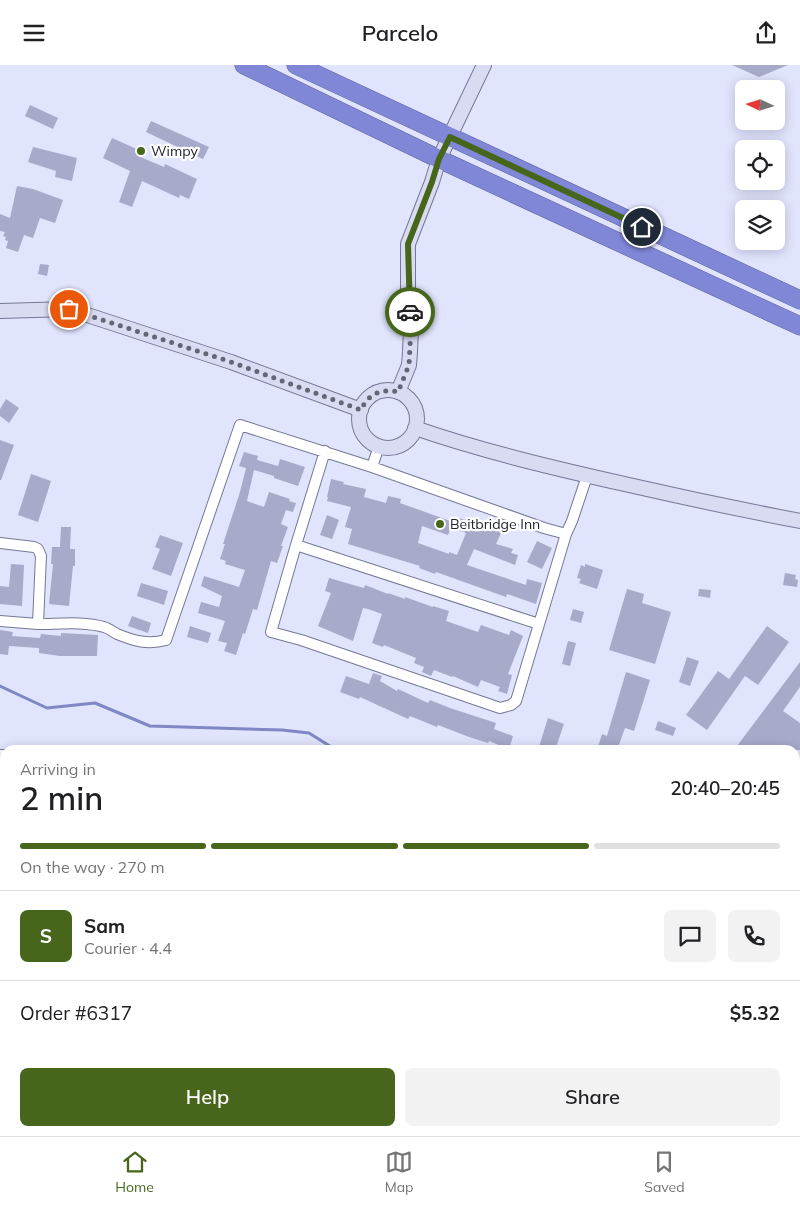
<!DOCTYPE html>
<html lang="en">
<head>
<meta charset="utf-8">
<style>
	body { margin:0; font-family:Mulish,sans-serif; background:#f2f2f2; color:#202124; height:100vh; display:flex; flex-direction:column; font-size:19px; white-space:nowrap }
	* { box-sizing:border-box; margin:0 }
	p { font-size:16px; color:#757577 }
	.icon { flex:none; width:28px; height:28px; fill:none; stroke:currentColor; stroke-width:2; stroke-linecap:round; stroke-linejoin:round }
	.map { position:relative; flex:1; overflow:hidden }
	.side { position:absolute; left:0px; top:680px; width:800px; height:391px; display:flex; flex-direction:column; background:#fff; border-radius:15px 15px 0 0; box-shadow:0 2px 12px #0003 }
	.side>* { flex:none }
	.needle { width:32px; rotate:274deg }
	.fabs { position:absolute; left:735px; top:15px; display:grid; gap:10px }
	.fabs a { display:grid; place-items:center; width:50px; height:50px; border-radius:8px; background:#fff; box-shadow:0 2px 12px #0003; font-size:25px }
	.pin { position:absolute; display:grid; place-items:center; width:42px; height:42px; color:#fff; margin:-21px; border:2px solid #fff; border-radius:50%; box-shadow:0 1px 5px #0007 }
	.courier { position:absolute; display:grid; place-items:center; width:50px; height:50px; margin:-25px; border:4px solid #48661b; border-radius:50%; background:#fff; color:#222; box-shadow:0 1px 6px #0007 }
	.summary em { font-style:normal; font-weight:600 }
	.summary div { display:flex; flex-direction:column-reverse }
	.summary { display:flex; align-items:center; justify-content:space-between; height:85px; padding:0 20px }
	h1 { font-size:32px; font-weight:600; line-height:38px }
	.bar { display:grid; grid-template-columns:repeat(4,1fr); gap:8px 5px; align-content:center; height:60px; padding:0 20px }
	.bar i { height:6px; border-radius:4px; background:#e0e0e0 }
	.bar .on { background:#48661b }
	.bar p { grid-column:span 4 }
	.line { display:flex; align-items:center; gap:12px; padding:0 20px; border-top:1px solid #e0e0e0 }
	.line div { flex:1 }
	.round { display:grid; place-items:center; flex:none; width:52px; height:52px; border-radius:8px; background:#f2f2f2 }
	.action { display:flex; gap:10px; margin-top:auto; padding:10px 20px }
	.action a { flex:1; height:58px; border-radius:8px; background:#48661b; color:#fff; font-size:20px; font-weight:600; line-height:58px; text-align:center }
	.action a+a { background:#f2f2f2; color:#202124 }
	header { display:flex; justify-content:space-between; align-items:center; height:65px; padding:0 20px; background:#fff; font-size:22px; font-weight:600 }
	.tab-bar { display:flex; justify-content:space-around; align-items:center; height:70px; border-top:1px solid #e0e0e0; background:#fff; font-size:14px; color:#757577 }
	.tab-bar a { display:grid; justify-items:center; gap:2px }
	.tab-bar .on { color:#48661b }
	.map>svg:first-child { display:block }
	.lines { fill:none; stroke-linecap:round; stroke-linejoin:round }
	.stream { stroke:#8187c4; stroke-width:3 }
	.building { fill:#a7abc9 }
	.street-casing { stroke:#757895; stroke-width:12 }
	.secondary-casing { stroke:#757895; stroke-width:16 }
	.highway-casing { stroke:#5e649c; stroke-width:19 }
	.street { stroke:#fff; stroke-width:10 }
	.secondary { stroke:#d9dbf3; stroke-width:14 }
	.highway { stroke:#8087d7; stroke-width:18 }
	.done { stroke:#636676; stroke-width:5; stroke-dasharray:0 9 }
	.route { stroke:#48661b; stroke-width:6 }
	.poi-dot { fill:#48661b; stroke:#fff; stroke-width:2 }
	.labels { text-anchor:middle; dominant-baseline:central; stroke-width:4.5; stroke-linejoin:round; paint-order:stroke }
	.poi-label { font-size:14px; fill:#20222d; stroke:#fff; text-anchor:start }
</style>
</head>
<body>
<header><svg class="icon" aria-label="menu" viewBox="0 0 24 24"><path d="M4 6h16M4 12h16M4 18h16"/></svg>Parcelo<svg class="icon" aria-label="share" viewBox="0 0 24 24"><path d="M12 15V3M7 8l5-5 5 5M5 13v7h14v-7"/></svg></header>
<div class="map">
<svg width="800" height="1071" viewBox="0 0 800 1071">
	<rect width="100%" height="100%" fill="#e0e4fd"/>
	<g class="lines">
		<path class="stream" d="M0 621 47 643 95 638 150 661 282 665 309 668 336 685
			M795 1031 800 1032"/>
	</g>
	<path class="building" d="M732 0H788L759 12Z
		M30 40 58 53 53 64 25 51Z
		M151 56 209 82 203 94 146 67Z
		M112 73 141 86 138 91 164 102 165 99 197 114 189 134 180 130 179 133 142 116 132 142 119 137 130 106 103 93Z
		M33 82 77 93 72 116 55 112 56 106 28 97Z
		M17 121 33 124 63 135 55 158 40 153 33 173 24 170 18 187 6 183 8 176 5 175 6 172 3 171 5 167 0 166V149L10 153Z
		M40 199 49 200 47 211 38 209Z
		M6 334 19 343 9 358 0 351V344Z
		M0 375 14 380 1 415H0Z
		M244 387 258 391 257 395 278 401 280 394 305 402 298 421 274 413V411L254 405 247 436 264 442 269 427 290 434 289 436 296 438 293 447 286 445 281 459 288 462 281 481H283L277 498 271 496 257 545 253 544 245 569 243 568 236 590 224 586 227 578 218 576 225 556 198 548 201 537 219 542 222 531 201 521 204 511 239 522 245 505 225 499 226 496 220 494 225 479H223L240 427 246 403 239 401Z
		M31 409 51 416 38 457 18 450Z
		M331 414 344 417 343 419 366 424 364 432 386 438 388 431 401 434 400 438 453 457 448 470 422 461 418 478 449 489V487L457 490 466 468 455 464 459 453 488 462 489 460 502 466 496 479 513 484 511 488 518 490 515 500 474 484 467 500 526 520 527 514 542 518 536 539 507 529 506 532 436 507 435 509 419 503 420 501 348 479 352 464 345 462 351 442 327 436 328 432H327Z
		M327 450 339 455 332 474 320 470Z
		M61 462H71L70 484H75V501H73L69 541 49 539 53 499H51L52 482H60Z
		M160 470 183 478 171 511 152 504 160 484 155 482Z
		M537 476 552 483 542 504 527 497Z
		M11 499 24 500 22 541 0 539V521L9 522Z
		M585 499 603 505 597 524 579 518 581 514 577 513 581 500 585 502Z
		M785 508 796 510 795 514 798 515 797 522 783 520Z
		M329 513 364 523 365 520 388 529V528L405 534V532L433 542V541L449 546 446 556 478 567 481 560 509 570 511 565 523 571 508 609 512 610 507 629 498 626 500 622 481 615 478 622 453 611 452 612 434 605 431 611 422 607 424 602 414 598 416 593 384 580 383 582 372 578 382 549 368 544 363 543 353 576 318 561 331 528 325 526Z
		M141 518 168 526 164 540 137 531Z
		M627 524 644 529 642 538 671 547 655 599 609 585Z
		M699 524 711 525 710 533 698 531Z
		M573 544 584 547 581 558 570 555Z
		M132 551 151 558 148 568 128 561Z
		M190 561 211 568 208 578 187 572Z
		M767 561 789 577 758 620 745 611 707 665 686 650 718 606 729 614Z
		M0 565 13 567 12 571 40 573 41 569 61 571V568L98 570 97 591H60L39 588V583L9 581 8 590 0 589Z
		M568 576 576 578 570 601 562 599Z
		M687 592 699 596 690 621 679 617Z
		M800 597V622L783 646 800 658V685H742L737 681Z
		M626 607 650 615 634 666 625 663 617 685H597L602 669 607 671Z
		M373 608 382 611 380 616 397 626 398 624 428 638 430 635 450 643 496 658 494 664 513 671 509 684 489 676 488 678 469 672 438 660 437 662 410 651 408 654 360 632 359 634 340 627 346 611 369 619Z
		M548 653 564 659 555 685H538Z
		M658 656 676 663 673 671 655 665Z"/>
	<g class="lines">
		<g class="street-casing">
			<path id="street" d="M372 402 379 381
				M0 478 34 482 38 484 41 491 38 559 0 556
				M296 480 325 386
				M38 559C59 559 83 556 104 562 108 563 113 567 117 569 134 576 148 580 166 575L240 360 372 402 544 463 566 469
				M539 559 296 480 271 567 301 575 500 643 511 640 516 636 566 469 572 456 587 411
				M0 690H5
				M795 808 800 803
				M0 823H5
				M0 908H5
				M0 954 5 974
				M0 1013 5 1011
				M37 1066 38 1071
				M340 1066 342 1071
				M268 1071V1066
				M537 1071 539 1066"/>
		</g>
		<g class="secondary-casing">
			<path id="secondary" d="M0 246 69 244 231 297 361 345
				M359 354a29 29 0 1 1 58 0a29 29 0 1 1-58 0Z
				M398 327 409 300 410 287 411 263 408 229V179L432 117 439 94 484 0
				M415 363C485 387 557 404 629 420 686 433 743 445 800 456"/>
		</g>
		<g class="highway-casing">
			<path id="highway" d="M244 0 439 94 800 261
				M296 0 800 235"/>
		</g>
		<use href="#street" class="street"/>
		<use href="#secondary" class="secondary"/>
		<use href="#highway" class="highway"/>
	</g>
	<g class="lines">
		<path class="done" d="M69 244 231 297 361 345C368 329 381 323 398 327L409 300 411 262 410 247"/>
		<path class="route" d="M410 247 408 179 432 117 439 94 450 72 642 162"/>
	</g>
	<g class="poi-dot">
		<circle cx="141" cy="86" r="5"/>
		<circle cx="440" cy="459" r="5"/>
	</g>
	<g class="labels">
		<g class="poi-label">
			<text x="151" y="86">Wimpy</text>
			<text x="450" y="459">Beitbridge Inn</text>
		</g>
	</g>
</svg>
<div class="fabs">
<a><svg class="needle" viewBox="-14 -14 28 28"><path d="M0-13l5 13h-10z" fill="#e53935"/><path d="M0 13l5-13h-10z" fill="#757577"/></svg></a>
<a><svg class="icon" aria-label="locate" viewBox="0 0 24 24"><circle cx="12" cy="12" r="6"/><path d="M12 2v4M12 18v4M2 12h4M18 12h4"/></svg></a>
<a><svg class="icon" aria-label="layers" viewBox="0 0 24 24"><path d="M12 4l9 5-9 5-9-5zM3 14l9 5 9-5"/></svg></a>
</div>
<div class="pin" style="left:69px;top:244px;background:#ea580c"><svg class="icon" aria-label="bag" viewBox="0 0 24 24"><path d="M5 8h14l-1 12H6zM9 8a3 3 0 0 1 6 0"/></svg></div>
<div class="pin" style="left:642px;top:162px;background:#1f2937"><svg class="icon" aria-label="home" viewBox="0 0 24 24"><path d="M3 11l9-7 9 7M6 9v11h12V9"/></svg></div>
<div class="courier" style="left:410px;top:247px"><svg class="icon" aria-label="car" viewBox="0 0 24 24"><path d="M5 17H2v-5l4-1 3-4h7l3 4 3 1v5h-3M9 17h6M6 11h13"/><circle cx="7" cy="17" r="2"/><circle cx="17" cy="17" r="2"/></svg></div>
<section class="side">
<div class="summary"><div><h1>2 min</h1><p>Arriving in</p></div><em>20:40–20:45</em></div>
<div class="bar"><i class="on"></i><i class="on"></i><i class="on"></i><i></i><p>On the way · 270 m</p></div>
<div class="line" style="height:90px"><b class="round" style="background:#48661b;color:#fff">S</b><div><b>Sam</b><p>Courier · 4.4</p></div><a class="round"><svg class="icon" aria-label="chat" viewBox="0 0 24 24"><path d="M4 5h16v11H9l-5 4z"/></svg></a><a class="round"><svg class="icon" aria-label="phone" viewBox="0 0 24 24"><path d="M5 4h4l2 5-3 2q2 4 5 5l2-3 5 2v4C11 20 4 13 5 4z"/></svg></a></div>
<div class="line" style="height:65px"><div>Order #6317</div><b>$5.32</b></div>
<div class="action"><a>Help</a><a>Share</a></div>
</section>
</div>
<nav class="tab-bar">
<a class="on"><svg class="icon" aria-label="home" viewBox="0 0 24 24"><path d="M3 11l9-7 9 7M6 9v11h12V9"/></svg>Home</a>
<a><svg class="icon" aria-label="map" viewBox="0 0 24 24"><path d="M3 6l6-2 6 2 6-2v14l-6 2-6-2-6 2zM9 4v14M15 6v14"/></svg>Map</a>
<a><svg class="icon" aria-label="saved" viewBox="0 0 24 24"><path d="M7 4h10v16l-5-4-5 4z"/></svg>Saved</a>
</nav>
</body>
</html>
